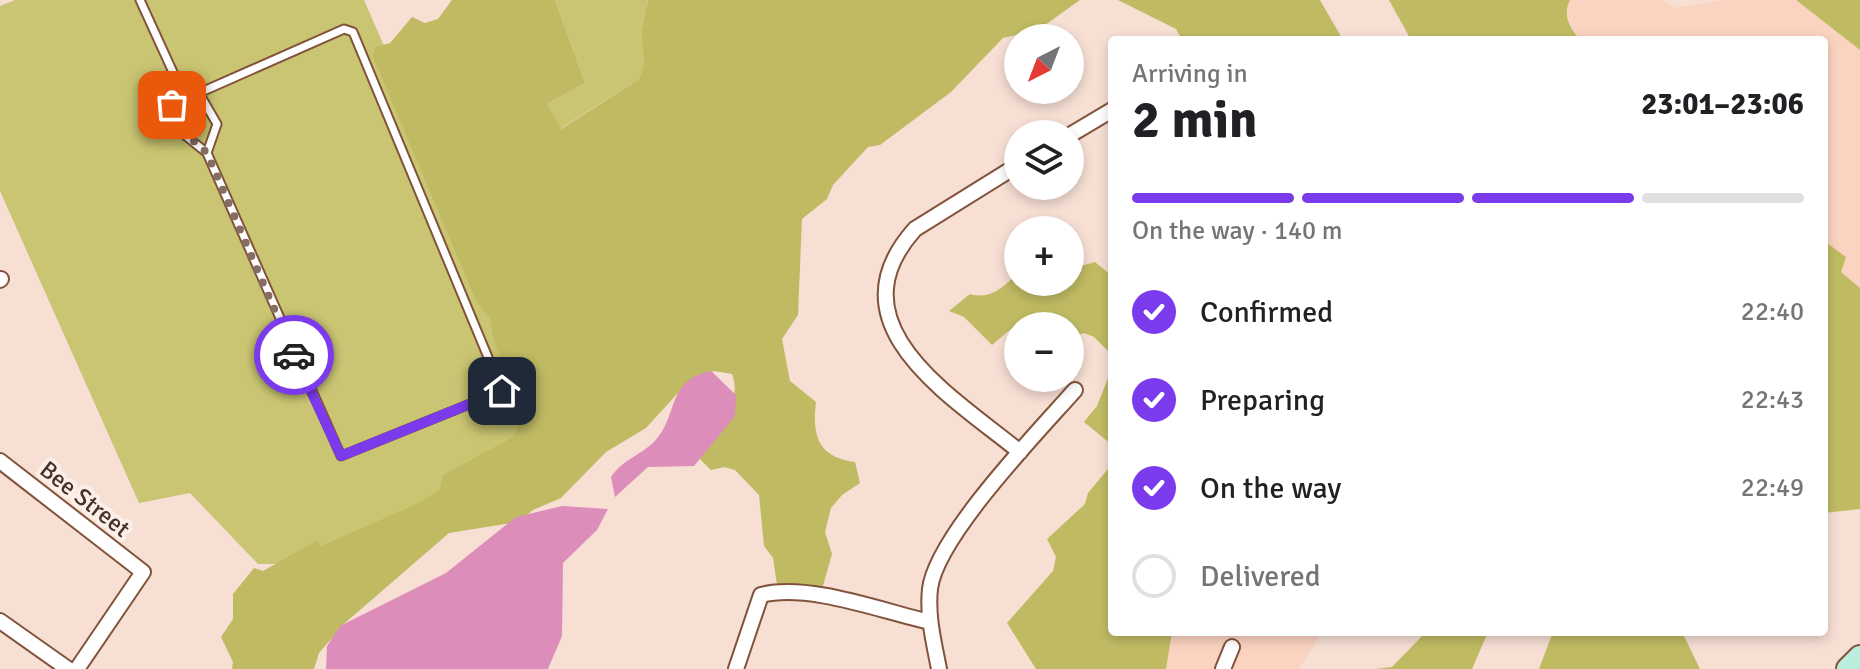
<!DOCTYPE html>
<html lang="en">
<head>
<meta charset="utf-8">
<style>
	body { margin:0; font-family:Signika,sans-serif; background:#f6f6f6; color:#202124; height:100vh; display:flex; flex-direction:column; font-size:30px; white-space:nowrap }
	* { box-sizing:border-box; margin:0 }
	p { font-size:26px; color:#757577 }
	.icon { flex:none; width:44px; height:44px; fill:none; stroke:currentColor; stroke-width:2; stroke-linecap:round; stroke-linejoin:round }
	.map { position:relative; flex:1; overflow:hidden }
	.panel { position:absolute; left:1108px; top:36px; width:720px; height:600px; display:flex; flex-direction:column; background:#fff; border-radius:8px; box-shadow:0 4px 12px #0003 }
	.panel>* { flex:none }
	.needle { width:52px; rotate:222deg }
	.tools { position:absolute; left:1004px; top:24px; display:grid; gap:16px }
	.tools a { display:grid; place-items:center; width:80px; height:80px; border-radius:50%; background:#fff; box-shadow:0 4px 12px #0003; font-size:40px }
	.pin { position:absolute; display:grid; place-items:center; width:68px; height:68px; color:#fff; margin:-34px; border-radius:16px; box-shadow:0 4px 12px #0006 }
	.courier { position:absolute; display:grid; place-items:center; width:80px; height:80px; margin:-40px; border:6px solid #7c3aed; border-radius:50%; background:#fff; color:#222; box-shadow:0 2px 10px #0007 }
	.summary em { font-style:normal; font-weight:700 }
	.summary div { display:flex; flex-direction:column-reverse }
	.summary { display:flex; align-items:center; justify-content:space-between; height:136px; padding:0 24px }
	h1 { font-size:52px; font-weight:700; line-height:60px }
	.bar { display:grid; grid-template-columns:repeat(4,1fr); gap:12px 8px; align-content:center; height:96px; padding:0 24px }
	.bar i { height:10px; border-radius:6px; background:#e0e0e0 }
	.bar .current { background:#7c3aed }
	.bar p { grid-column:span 4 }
	ol { padding:0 24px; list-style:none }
	li { display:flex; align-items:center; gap:24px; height:88px }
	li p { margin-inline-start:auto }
	li .icon { padding:8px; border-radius:50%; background:#7c3aed; color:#fff; stroke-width:4 }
	li:last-child { color:#757577 }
	li i { width:44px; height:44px; border:4px solid #e0e0e0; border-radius:50% }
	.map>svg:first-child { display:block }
	.built { fill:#fbd3c1 }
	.green { fill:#c9c572 }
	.forest { fill:#c0bb63 }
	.water { fill:#dd8db9 }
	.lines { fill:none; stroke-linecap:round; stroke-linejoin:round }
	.lane-casing { stroke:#83523a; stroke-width:11 }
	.street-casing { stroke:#83523a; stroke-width:18 }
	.secondary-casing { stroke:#83523a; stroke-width:26 }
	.lane { stroke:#fff; stroke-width:7 }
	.street { stroke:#fff; stroke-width:14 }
	.secondary { stroke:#bbedde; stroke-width:22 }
	.done { stroke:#856d62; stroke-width:8; stroke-dasharray:0 14.4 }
	.route { stroke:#7c3aed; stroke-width:10 }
	.labels { text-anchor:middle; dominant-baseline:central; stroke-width:8; stroke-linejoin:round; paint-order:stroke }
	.street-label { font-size:24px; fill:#473025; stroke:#fbefe9 }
</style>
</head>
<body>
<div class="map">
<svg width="1860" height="669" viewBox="0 0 1860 669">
	<rect width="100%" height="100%" fill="#f7dfd4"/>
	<path class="built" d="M1570 0H1664L1673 8 1723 0H1796L1860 50V288L1841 272 1845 257 1824 241V40H1580L1567 19 1565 10Z
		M1172 632H1322L1299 669H1166Z"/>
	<path class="green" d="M15 0H364L543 411 441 508 290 564H258L190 493 139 503 0 191V6Z
		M555 0H648L641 31 644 62 639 79 560 129 547 104 585 83Z"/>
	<path class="forest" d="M452 0H555L585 83 547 104 561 129 639 79 644 62 641 31 648 0H1080L1038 30 1003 38 951 92 880 145 868 147 833 185 827 199 802 219 798 315 782 339 790 381 816 402C812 436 818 457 855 462L860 483 842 495 831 508 825 532 832 554 821 593 778 592 773 558 764 546 759 495 735 470 724 467 711 470 696 455C714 434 744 404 732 374L714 371 688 382 646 428 606 452 561 498 533 510 518 522 449 533 345 623 319 653 314 669H232L233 662 221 637 233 619V594L254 568 263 571 316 541 321 546 419 503 440 489 443 475 513 437 517 431 516 412 520 404 518 393 511 389C508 364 489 344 491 319L477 303 373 57 375 47 390 43 412 17 425 23 438 19Z
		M1118 0H1320L1343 40H1182L1176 29Z
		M1389 0H1570C1562 16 1570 27 1580 40H1411Z
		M1796 0H1860V50Z
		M1824 241 1846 257 1841 272 1860 288V509L1824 513Z
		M1095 262 1112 276V355L1094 337 1084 333 1070 338V326H1018V331L1011 329 992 345 964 317 949 311 970 294C991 300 1003 287 1018 273V282H1034L1049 288 1060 282H1070L1073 268Z
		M1112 368V445L1084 422 1097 406Z
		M1112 464V632H1172L1166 669H1036L1007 623 1053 571 1056 557 1047 539 1085 504 1088 493Z
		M1426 632H1488L1472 669H1375L1392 667Z
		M1553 632H1682L1700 669H1539Z"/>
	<path class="water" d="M711 371 736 395 735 416 694 466 648 467 615 497 611 477C622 460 641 455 655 441 679 415 666 380 711 371Z
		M562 506 608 509 597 530 563 563 562 636 548 669H326L327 646 340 626 446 573 516 517Z"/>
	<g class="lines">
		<g class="lane-casing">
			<path id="lane" d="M140 0 177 81 172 105 176 120 186 136 207 153 341 456 502 391 353 32 344 29 199 93 177 81
				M199 93 217 124 207 153"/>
		</g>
		<g class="street-casing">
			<path id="street" d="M1070 135 1112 110
				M1018 165 915 229C829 325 953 397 1020 452
				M0 280 1 279
				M0 461 143 572 77 669
				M0 621 68 669
				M736 669 761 595C809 583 881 611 930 622
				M939 669C934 643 927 616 930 589 936 537 1038 432 1075 390
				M1223 669 1232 647"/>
		</g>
		<g class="secondary-casing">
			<path id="secondary" d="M1848 669 1860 657"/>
		</g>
		<use href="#lane" class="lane"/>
		<use href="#street" class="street"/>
		<use href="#secondary" class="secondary"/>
	</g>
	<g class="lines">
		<path class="done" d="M172 105C177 129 190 137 207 153L294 355"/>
		<path class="route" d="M294 355 341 456 502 391"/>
	</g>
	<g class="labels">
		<g class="street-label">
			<text transform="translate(85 499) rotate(38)">Bee Street</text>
		</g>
	</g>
</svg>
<div class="tools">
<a><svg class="needle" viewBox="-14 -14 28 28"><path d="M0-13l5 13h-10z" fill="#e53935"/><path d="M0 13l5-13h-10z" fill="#757577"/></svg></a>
<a><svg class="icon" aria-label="layers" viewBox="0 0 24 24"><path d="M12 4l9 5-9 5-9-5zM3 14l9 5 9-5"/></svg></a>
<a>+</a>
<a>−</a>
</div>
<div class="pin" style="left:172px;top:105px;background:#ea580c"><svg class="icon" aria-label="bag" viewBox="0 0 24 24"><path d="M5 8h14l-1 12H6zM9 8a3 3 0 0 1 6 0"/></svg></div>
<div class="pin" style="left:502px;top:391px;background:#1f2937"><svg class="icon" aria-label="home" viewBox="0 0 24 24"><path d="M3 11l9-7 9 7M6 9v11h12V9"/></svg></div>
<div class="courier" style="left:294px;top:355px"><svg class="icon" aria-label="car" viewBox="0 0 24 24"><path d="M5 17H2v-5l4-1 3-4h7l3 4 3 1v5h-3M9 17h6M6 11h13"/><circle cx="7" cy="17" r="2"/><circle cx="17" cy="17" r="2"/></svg></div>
<section class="panel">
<div class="summary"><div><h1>2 min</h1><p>Arriving in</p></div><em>23:01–23:06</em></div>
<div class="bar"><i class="current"></i><i class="current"></i><i class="current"></i><i></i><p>On the way · 140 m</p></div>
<ol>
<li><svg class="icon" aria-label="check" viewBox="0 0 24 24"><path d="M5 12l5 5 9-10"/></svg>Confirmed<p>22:40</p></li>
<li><svg class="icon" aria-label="check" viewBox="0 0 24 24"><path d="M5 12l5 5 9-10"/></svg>Preparing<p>22:43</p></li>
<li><svg class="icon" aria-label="check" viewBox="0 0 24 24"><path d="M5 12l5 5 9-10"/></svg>On the way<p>22:49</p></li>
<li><i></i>Delivered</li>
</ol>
</section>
</div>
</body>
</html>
